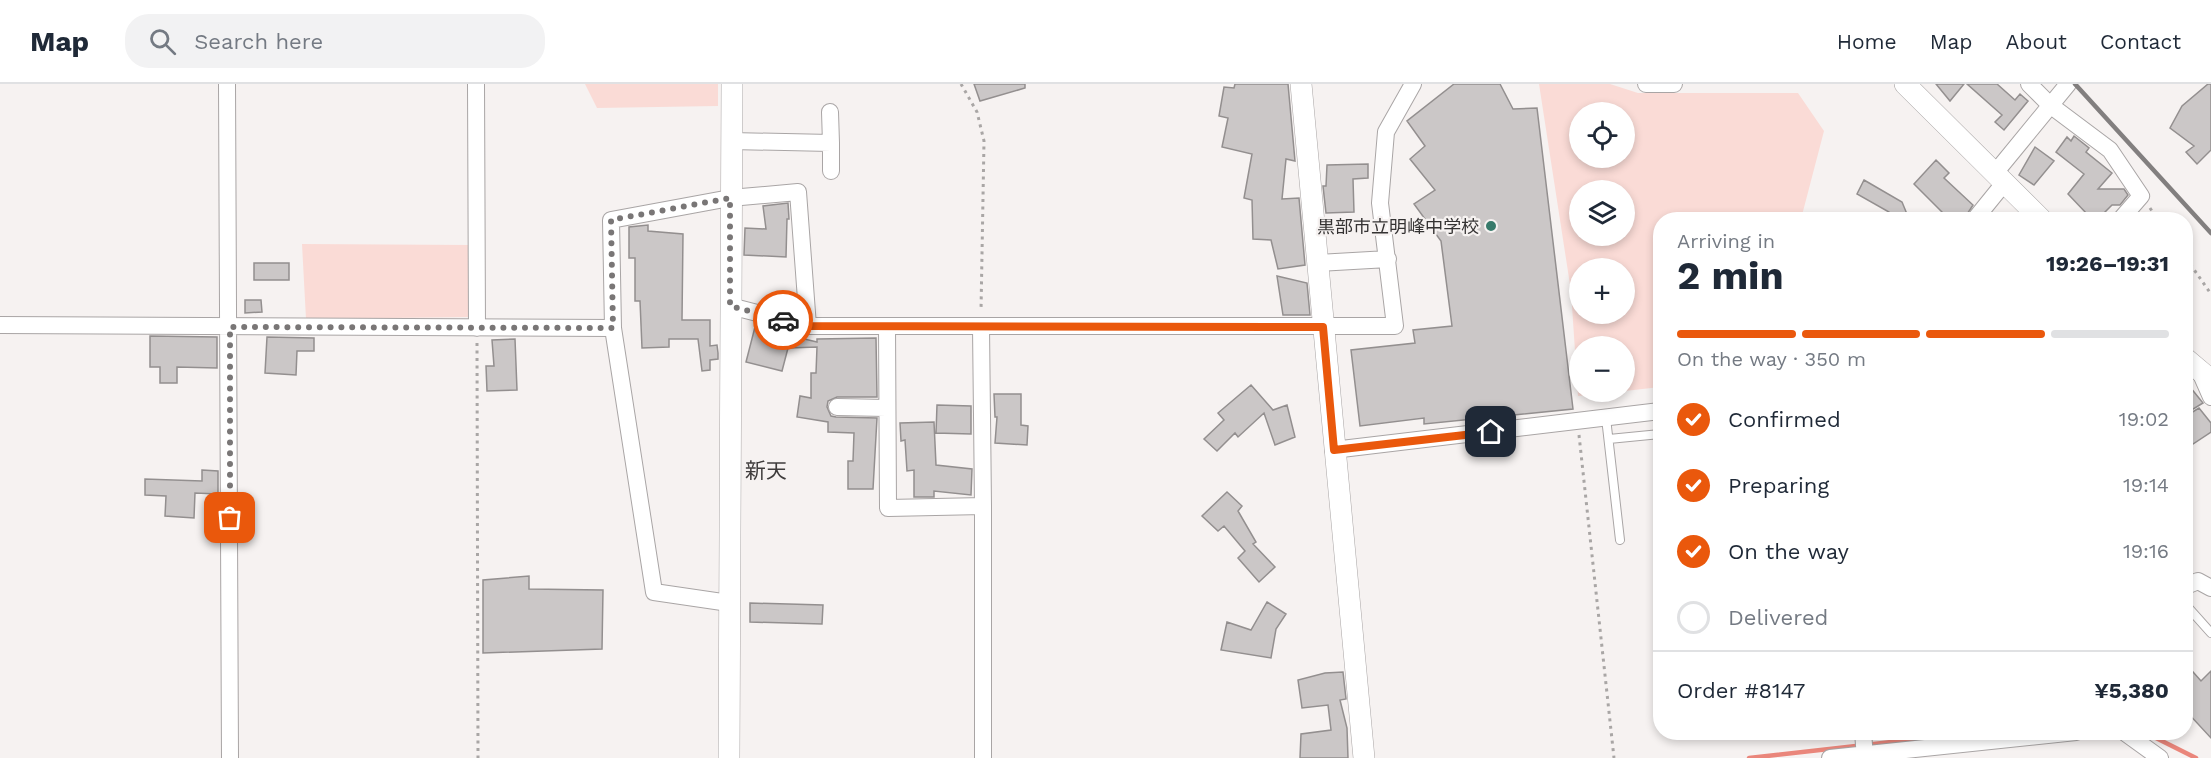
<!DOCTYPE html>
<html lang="en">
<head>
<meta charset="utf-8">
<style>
	body { margin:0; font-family:"Work Sans","Noto Sans JP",sans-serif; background:#f2f2f3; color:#1f2937; height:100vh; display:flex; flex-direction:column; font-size:22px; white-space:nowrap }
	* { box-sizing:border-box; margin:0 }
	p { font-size:20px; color:#747a83 }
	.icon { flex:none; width:33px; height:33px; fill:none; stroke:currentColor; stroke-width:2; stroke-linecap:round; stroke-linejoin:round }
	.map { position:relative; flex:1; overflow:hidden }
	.details { position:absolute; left:1653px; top:128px; width:540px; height:528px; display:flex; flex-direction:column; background:#fff; border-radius:24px; box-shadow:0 3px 9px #0003 }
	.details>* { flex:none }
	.buttons { position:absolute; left:1569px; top:18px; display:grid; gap:12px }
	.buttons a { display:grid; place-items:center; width:66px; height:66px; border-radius:50%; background:#fff; box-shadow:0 3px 9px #0003; font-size:30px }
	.pin { position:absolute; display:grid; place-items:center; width:51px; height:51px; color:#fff; margin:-26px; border-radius:12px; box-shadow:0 3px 9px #0006 }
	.courier { position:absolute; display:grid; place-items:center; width:60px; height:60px; margin:-30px; border:4px solid #ea580c; border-radius:50%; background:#fff; color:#222; box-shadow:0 2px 8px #0007 }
	.head em { font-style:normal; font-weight:700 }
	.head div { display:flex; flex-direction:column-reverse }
	.head { display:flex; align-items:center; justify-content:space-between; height:102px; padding:0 24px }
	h1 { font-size:39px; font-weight:700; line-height:45px }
	.bar { display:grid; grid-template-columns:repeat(4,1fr); gap:9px 6px; align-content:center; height:72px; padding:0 24px }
	.bar i { height:8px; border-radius:4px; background:#e0e1e3 }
	.bar .on { background:#ea580c }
	.bar p { grid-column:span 4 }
	.line { display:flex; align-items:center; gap:15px; padding:0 24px; border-top:2px solid #e0e1e3 }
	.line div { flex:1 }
	ol { padding:0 24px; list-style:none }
	li { display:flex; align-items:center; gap:18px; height:66px }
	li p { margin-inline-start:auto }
	li .icon { padding:6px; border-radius:50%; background:#ea580c; color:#fff; stroke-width:4 }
	li:last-child { color:#747a83 }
	li i { width:33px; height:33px; border:3px solid #e0e1e3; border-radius:50% }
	header { display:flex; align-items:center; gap:36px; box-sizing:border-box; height:84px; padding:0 30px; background:#fff; border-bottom:2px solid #e0e1e3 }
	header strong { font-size:28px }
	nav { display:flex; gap:33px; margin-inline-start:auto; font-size:21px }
	.search { width:420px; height:54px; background:#f2f2f3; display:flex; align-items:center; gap:15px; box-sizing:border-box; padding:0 21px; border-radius:24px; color:#747a83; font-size:22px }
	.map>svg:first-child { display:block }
	.green { fill:#fadbd6; fill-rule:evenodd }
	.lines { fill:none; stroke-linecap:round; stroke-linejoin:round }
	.stream { stroke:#ea867b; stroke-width:4.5 }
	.building { fill:#cbc7c7; stroke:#938f8f; stroke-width:1.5 }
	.service-casing { stroke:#a9a5a5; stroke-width:10 }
	.minor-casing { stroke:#a9a5a5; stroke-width:18 }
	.tertiary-casing { stroke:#a9a5a5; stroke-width:22 }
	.path { stroke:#a9a6a5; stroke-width:3; stroke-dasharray:3 4.5; stroke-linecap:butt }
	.service { stroke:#fff; stroke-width:8 }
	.minor { stroke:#fff; stroke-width:16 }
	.tertiary { stroke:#fff; stroke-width:21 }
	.rail { stroke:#827f7f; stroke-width:4.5 }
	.done { stroke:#797676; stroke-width:6; stroke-dasharray:0 10.8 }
	.route { stroke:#ea580c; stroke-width:8 }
	.poi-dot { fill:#377a6b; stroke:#f6f2f1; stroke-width:2 }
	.labels { text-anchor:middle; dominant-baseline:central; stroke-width:4.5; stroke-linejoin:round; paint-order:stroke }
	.poi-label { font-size:18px; fill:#353333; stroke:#f6f2f1; text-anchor:end }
	.quarter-label { font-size:21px; fill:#3f3c3c; stroke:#f6f2f1 }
</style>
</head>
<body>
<header>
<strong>Map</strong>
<div class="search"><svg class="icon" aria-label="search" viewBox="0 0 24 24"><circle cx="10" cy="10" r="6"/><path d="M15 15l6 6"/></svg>Search here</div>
<nav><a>Home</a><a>Map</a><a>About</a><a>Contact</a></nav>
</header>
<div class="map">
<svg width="2211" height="674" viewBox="0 0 2211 674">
	<rect width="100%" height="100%" fill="#f6f2f1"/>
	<path class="green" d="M585 0H718V22L597 24Z
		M1539 0H1610L1638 9H1798L1824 47 1801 135H1660V303L1625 307 1624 262H1580V308H1618L1578 312 1571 207ZM1580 28H1624V74H1580ZM1580 106H1624V152H1580ZM1624 184V230H1580V184Z
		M302 160 471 161 470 233 306 235Z"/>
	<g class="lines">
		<path class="stream" d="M2144 648 2196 674
			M1749 674 1980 648"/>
	</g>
	<path class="building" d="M974 0H1025V4L980 17Z
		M1235 0H1288L1295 77 1286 75 1282 115 1299 114 1305 181 1278 185 1271 156 1253 155 1252 116 1244 114 1252 70 1222 63 1228 34 1219 32 1224 3 1234 4Z
		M1454 0H1500L1513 25 1537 24 1573 325 1424 340V334L1360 342 1351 266 1415 259 1413 246 1452 242 1441 157 1414 120 1435 106 1410 75 1425 62 1407 37Z
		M1936 0H1964L1950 17Z
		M1967 0H1997L2015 16 2020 10 2028 17 2004 46 1995 38 2002 31Z
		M2208 0H2211V66L2197 80 2186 68 2194 62 2170 44 2182 22Z
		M2074 52 2089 64 2086 68 2112 89 2098 105H2124L2128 111 2120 121H2112L2104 129 2087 130 2068 110 2084 90 2056 68 2067 53 2071 57Z
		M2035 63 2054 77 2034 101 2019 91Z
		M1936 76 1949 89 1944 94 1973 121 1964 135H1949L1914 100Z
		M1368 80V94L1353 95 1354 128 1326 129 1323 102H1326L1327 81Z
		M1864 96 1902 118 1909 135H1891L1889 128 1857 110Z
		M788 119 789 135H787L786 173 744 171 745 144 766 145 763 122Z
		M648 141V147L683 150 682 236H710V262L717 261 718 269V275L710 276V286L702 287 698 255H669V263L642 264 640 217H635V174H629V143Z
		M254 179H289V196H254Z
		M1277 192 1307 199 1310 231H1283Z
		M245 216H261L262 228 245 229Z
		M755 243 817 258V255L876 254 877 313H837L828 317 827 323 831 332 836 333 877 334 873 405H848V377H853L854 349 828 348V338L797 333 800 312 811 314V289H816L817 263 788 264 782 287 746 278Z
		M150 252 217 253V284L177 283V299H160V283H150Z
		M267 253 314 254V267H297L296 291 265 289Z
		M515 255 517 306 487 307 486 282H494L492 256Z
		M2186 298 2203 319 2190 327 2186 320Z
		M1251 301 1273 326 1287 321 1295 353 1275 361 1264 329 1238 353 1235 349 1217 367 1204 355 1224 336 1218 329Z
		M994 310H1021V341L1028 342 1027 361 995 359 997 333H995Z
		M937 321 971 322V350L936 349Z
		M2199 324 2211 339V348L2193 360 2186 350V332Z
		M934 338 936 381 972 385 971 411 934 407V413H914V386L907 387 905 356 901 357 900 339Z
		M202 386 218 387V410L195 409 194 434 165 432 166 412 145 411V395L202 397Z
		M1227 408 1242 422 1238 427 1256 458 1253 460 1275 483 1259 498 1238 474 1245 467 1224 442 1218 447 1202 432Z
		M529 492V505L603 506 602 565 483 569V496Z
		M1267 518 1286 530 1276 545 1271 574 1221 566 1227 538 1251 546Z
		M750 519 823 521 822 540 750 538Z
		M2186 580 2201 597 2211 587V654L2186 627Z
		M1343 588 1346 615 1340 616 1347 644 1348 674H1300L1301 650 1331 646 1328 621 1302 624 1298 596 1325 589Z"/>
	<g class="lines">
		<g class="service-casing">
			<path id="service" d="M1606 334 1620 456
				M1609 355 1660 350
				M2186 521 2211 549"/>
		</g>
		<g class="minor-casing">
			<path id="minor" d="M227 0 230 674
				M476 0 477 244
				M1646 0H1674
				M2029 0 2050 21 2110 66 2141 112 2121 135
				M731 57 831 59 830 28
				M831 87V59
				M1995 89 2068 0
				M1975 135 2005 98
				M1318 179 1388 175
				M730 222 808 242
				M0 241 613 244
				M887 242 888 424 983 422 981 243
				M2200 288 2211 313
				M837 323 886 324
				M1333 366 1660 327
				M983 422V674
				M2186 502 2198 497 2211 504
				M729 519 654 508 613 244 611 136 730 114 798 108 808 242H1395L1380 119 1386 48 1413 0
				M1863 648 1865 674
				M2124 648 2160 674
				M1830 674 2076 648"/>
		</g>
		<g class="tertiary-casing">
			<path id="tertiary" d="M1301 0 1364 674
				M1905 0 2041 135
				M2186 275 2211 296
				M729 674 732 0"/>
		</g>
		<path class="path" d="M961 0 977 28 984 57 981 227
			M2150 124 2157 135
			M2186 174 2211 210
			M477 259 478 674
			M1579 351 1614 674"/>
		<use href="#service" class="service"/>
		<use href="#minor" class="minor"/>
		<use href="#tertiary" class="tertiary"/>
		<path class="rail" d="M2075 0 2211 149"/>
	</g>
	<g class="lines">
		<path class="done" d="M230 434V243L613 244 611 136 730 114V222L783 236"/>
		<path class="route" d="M783 236 808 242 1323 243 1334 366 1491 348"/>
	</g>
	<circle class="poi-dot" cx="1491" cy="142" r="6"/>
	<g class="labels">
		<g class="poi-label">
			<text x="1479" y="142">黒部市立明峰中学校</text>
		</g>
		<g class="quarter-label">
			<text x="766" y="386">新天</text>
		</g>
	</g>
</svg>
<div class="buttons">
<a><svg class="icon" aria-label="locate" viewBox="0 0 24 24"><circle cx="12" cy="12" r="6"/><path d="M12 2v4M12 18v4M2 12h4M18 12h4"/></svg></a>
<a><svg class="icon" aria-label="layers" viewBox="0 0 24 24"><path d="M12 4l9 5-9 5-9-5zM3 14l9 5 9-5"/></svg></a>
<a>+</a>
<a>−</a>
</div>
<div class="pin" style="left:230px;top:434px;background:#ea580c"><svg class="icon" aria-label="bag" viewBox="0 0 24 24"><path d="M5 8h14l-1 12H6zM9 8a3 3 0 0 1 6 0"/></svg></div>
<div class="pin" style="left:1491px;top:348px;background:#1f2937"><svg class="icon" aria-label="home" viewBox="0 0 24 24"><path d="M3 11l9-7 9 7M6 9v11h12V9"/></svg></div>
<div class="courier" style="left:783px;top:236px"><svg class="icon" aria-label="car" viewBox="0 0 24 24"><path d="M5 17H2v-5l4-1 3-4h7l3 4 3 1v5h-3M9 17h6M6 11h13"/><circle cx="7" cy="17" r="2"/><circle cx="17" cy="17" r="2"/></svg></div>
<section class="details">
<div class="head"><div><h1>2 min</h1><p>Arriving in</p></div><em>19:26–19:31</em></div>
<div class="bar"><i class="on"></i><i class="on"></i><i class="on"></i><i></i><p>On the way · 350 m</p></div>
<ol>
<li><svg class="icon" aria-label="check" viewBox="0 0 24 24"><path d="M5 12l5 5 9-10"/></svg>Confirmed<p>19:02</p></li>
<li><svg class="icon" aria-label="check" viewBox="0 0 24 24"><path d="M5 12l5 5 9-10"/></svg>Preparing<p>19:14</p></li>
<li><svg class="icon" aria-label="check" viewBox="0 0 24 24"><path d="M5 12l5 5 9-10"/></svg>On the way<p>19:16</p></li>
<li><i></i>Delivered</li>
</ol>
<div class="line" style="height:78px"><div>Order #8147</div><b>¥5,380</b></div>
</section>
</div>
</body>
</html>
